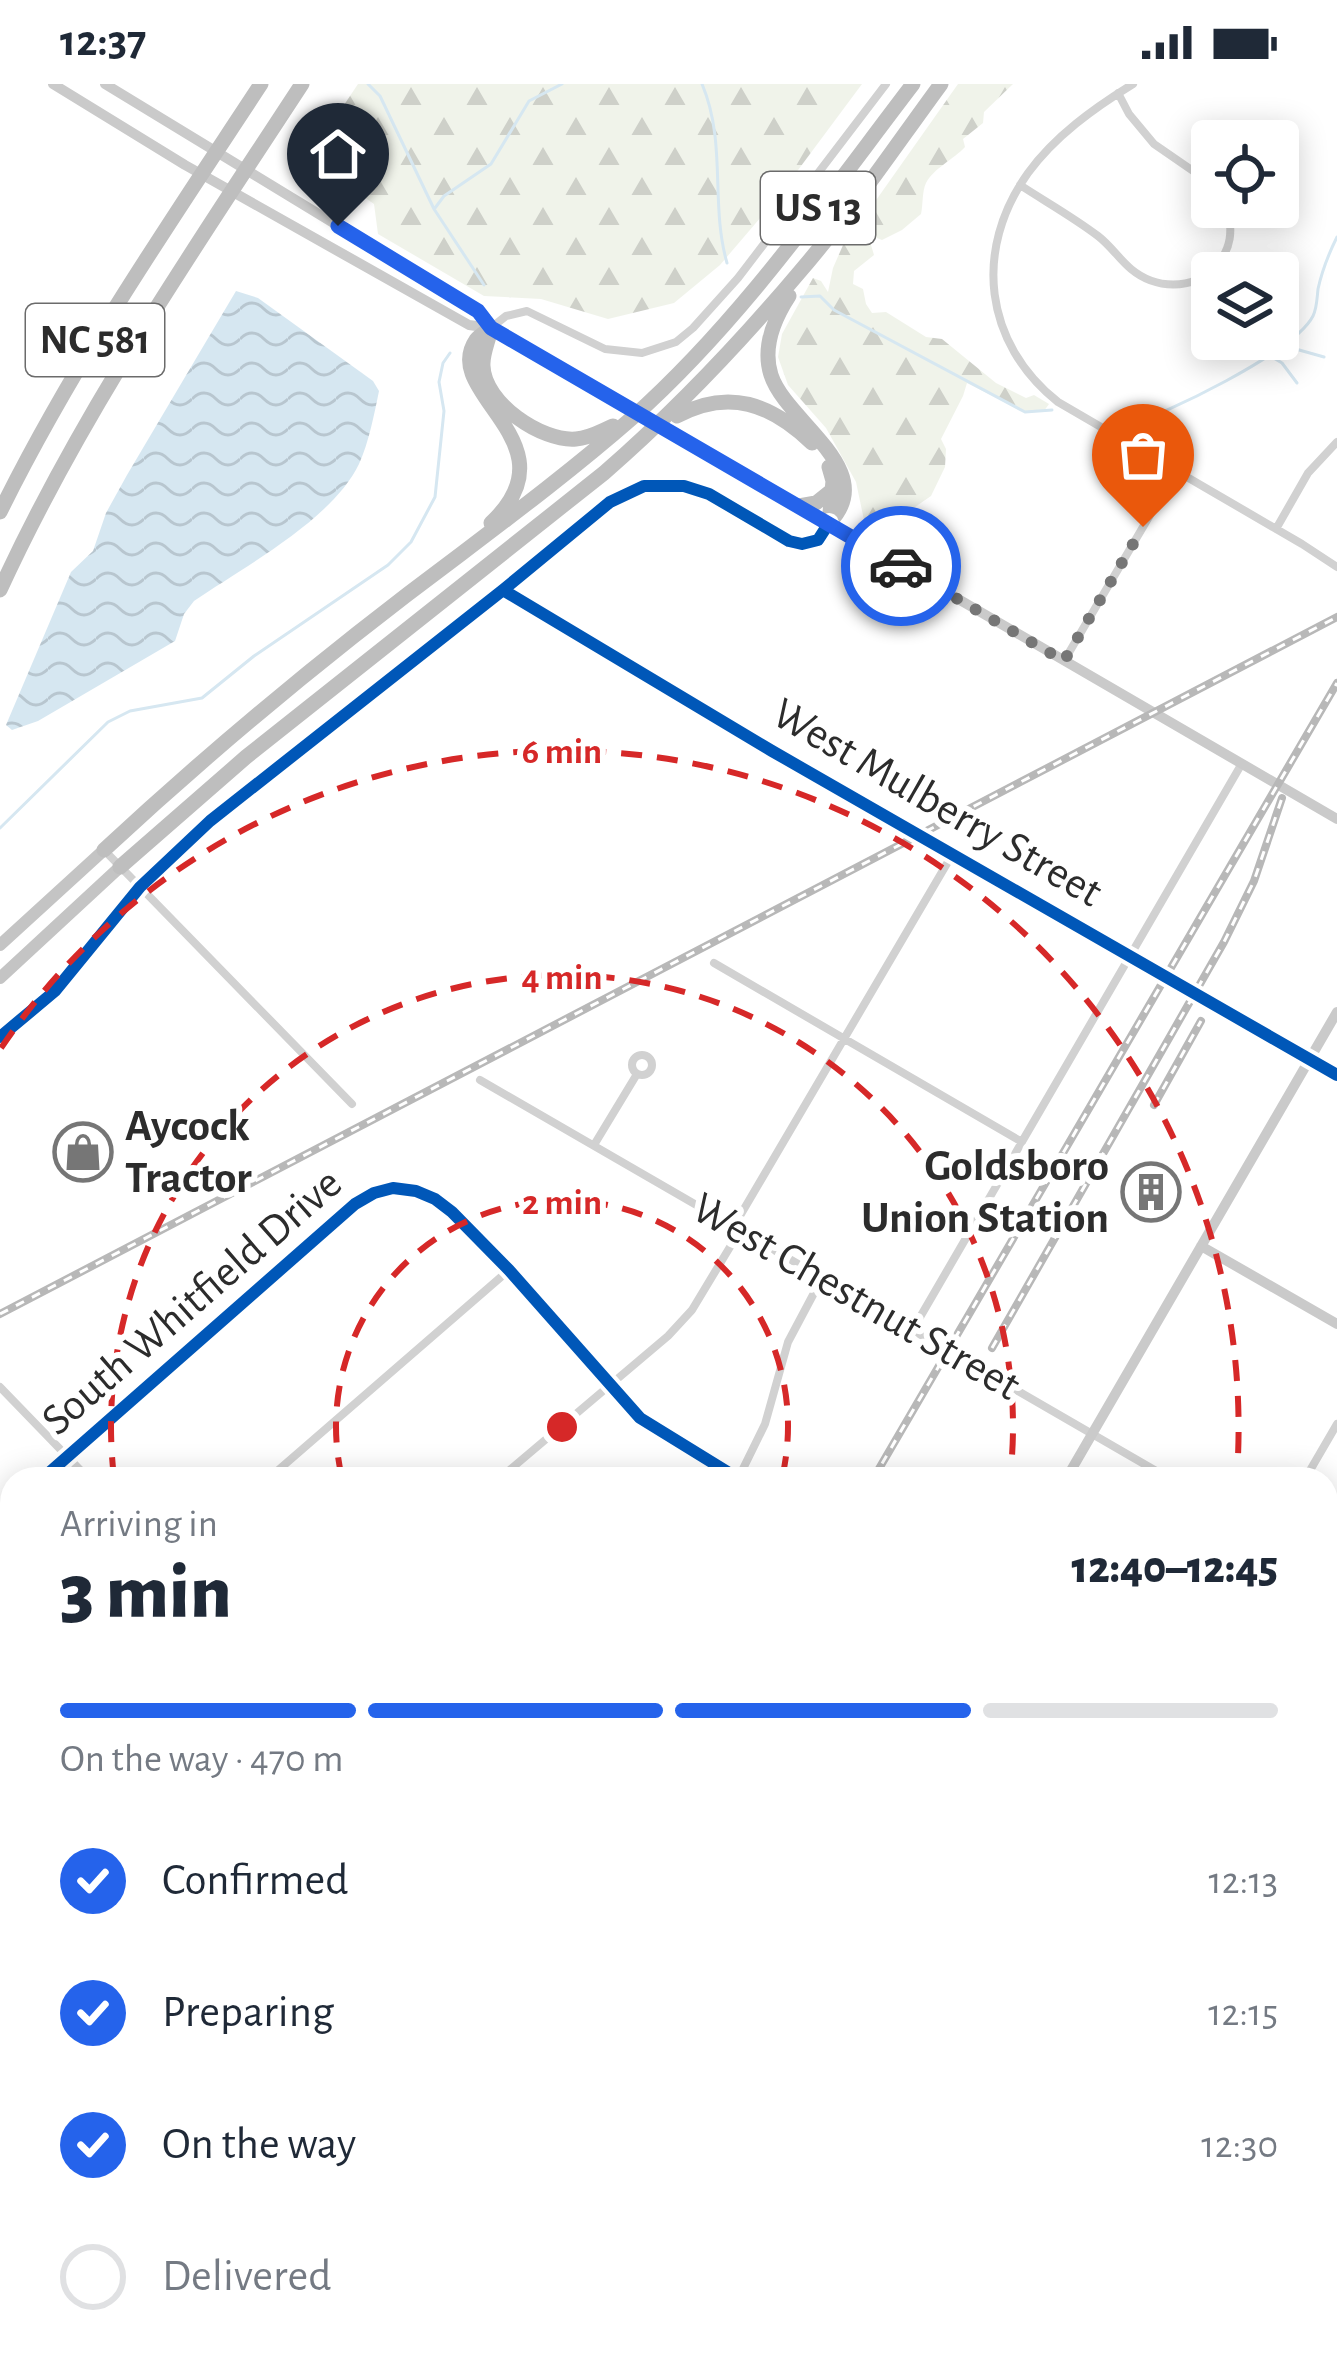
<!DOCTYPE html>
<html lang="en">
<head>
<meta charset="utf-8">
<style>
	body { margin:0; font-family:"Alegreya Sans",sans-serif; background:#f6f6f7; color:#1f2937; height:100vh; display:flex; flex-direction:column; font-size:45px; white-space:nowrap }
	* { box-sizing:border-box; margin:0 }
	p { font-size:39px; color:#747a83 }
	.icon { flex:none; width:66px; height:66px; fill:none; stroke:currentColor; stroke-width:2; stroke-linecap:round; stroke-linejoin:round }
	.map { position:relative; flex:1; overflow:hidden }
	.details { position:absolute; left:0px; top:1383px; width:1338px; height:900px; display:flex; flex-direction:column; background:#fff; border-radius:36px 36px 0 0; box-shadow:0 6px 30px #0003 }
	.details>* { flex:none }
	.fabs { position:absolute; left:1191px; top:36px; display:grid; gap:24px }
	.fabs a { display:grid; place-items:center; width:108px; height:108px; border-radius:12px; background:#fff; box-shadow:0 6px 30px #0003; font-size:60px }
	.pin { position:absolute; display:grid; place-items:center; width:102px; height:102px; color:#fff; margin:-123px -51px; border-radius:50% 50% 50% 0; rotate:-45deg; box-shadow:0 0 12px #0007 }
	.pin .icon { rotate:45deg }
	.courier { position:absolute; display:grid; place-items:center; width:120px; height:120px; margin:-60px; border:9px solid #2563eb; border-radius:50%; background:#fff; color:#222; box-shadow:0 3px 15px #0007 }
	.head em { font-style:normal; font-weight:800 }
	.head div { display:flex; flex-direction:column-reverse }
	.head { display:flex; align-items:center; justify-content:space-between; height:204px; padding:0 60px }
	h1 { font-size:78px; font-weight:800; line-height:90px }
	.bar { display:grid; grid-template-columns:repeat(4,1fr); gap:18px 12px; align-content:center; height:144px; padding:0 60px }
	.bar i { height:15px; border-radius:9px; background:#e0e1e3 }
	.bar .selected { background:#2563eb }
	.bar p { grid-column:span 4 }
	ol { padding:0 60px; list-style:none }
	li { display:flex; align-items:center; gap:36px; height:132px }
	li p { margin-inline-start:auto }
	li .icon { padding:12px; border-radius:50%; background:#2563eb; color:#fff; stroke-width:4 }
	li:last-child { color:#747a83 }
	li i { width:66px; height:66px; border:6px solid #e0e1e3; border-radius:50% }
	.status { display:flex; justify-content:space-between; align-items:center; height:84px; padding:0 60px; background:#fff; direction:ltr }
	.status svg { height:33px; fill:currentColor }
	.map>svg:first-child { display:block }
	.forest { fill:url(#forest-firs) }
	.park { fill:url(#park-dots) }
	.water { fill:url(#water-waves) }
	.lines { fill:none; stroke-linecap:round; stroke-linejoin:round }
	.stream { stroke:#d6e7f1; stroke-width:3 }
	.street { stroke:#d1d1d1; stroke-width:8 }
	.secondary { stroke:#cacaca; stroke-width:10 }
	.primary { stroke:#c4c4c4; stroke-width:12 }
	.highway { stroke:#bebebe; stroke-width:15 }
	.rail-casing { stroke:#b8b8b8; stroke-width:8 }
	.rail { stroke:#fff; stroke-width:3; stroke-dasharray:9; stroke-linecap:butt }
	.secondary-bridge { stroke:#cacaca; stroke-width:10 }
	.cycleway-casing { stroke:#fff; stroke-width:20 }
	.cycleway { stroke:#0057b8; stroke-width:12 }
	.done { stroke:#767676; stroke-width:12; stroke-dasharray:0 21.6 }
	.route { stroke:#2563eb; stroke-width:15 }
	.ring { fill:none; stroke:#d62828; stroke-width:6; stroke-dasharray:21 15 }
	.labels { text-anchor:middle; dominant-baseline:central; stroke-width:12; stroke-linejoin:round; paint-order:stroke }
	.shield { fill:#fff; stroke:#6b6b6b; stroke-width:3 }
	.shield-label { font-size:42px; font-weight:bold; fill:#2c2c2c }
	.street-label { font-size:45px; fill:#2c2c2c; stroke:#fff }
	.poi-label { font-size:45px; font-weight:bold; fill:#2c2c2c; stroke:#fff; text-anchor:start }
	.centre { fill:#d62828; stroke:#fff; stroke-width:6 }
	.ring-label { font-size:36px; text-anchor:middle; font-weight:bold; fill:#d62828; stroke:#fff; stroke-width:12; stroke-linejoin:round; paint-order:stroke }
</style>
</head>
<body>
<div class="status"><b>12:37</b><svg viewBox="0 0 49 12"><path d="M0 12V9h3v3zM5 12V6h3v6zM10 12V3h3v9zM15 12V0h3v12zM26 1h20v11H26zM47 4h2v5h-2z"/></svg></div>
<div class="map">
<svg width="1337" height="2283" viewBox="0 0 1337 2283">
	<defs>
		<pattern id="forest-firs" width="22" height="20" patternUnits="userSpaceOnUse" patternTransform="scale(3)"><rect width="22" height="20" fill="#f0f3ea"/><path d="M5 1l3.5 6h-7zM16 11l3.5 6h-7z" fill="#ced0c9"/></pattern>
		<pattern id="park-dots" width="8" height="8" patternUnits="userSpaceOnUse" patternTransform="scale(3)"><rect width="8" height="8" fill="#f0f3ea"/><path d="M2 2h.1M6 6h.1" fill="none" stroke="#ced0c9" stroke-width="1.8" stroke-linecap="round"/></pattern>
		<pattern id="water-waves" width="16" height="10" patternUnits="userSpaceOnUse" patternTransform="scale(3)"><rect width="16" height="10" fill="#d6e7f1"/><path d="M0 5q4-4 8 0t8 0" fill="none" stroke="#b8c6cf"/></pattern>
	</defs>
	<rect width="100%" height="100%" fill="#fff"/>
	<path class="forest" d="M358 0H862L778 113 720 181 674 219 608 235 541 215 484 212 378 150 374 120 321 83 320 57Z
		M958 0H1013L984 28 983 39 963 55 965 63C954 75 933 85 926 99 922 107 923 121 921 130L902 146 882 156 872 152 871 161 874 171 854 187 853 200 863 205 866 220 872 229 886 228 926 253 942 255 996 299 1026 314 1034 311 1049 320 1044 327 1025 328 967 299 963 312 941 355 946 365 945 383 931 412 902 432 882 454 864 436 856 398 826 344 788 301 778 273 782 250 813 194 821 197 828 208 833 184 847 152 867 129Z"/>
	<path class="park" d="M0 1770 12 1771V2013H0Z"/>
	<path class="water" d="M236 207 258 214 373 297 379 307C374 331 369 358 359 380 332 436 245 482 194 517L184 530 175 557 38 637 12 646 6 641 71 488 93 467 106 429 127 391Z"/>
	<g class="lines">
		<path class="stream" d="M368 0 380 12 434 125 484 201
			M702 0C727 59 710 120 727 179
			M435 124 444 112 491 80 529 17 562 0
			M801 213 820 212 834 226 1025 328 1052 326
			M1285 262 1324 273
			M1269 271 1282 279 1297 299
			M1123 344C1163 331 1294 269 1313 232 1317 224 1317 214 1318 205 1322 187 1329 169 1337 153
			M0 744 108 638 130 627 202 614 254 572 388 481 411 458 435 413 444 327 439 298 443 279 450 269
			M0 1985 12 1990"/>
		<path class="street" d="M1133 0C1094 24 1055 52 1028 89 973 166 984 259 1058 318L1302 460 1337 483
			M1118 9 1129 30 1154 60 1212 100
			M1020 101C1046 118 1073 133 1098 152 1111 162 1119 175 1131 185 1155 205 1192 207 1215 183 1232 165 1233 146 1227 123
			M492 243 506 232 527 227 605 265 642 269 676 258 693 244 738 194 886 0
			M1276 445 1308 389 1337 358
			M503 506 772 667 1337 991
			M1064 577 1176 387
			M106 768 352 1020
			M714 879 1022 1058
			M0 953 55 907 140 803 210 737 503 506 610 418 644 402H684L709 410 789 457 802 460 818 456 828 441
			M632 981a10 10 0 1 1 20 0a10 10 0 1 1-20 0Z
			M480 996 1170 1395
			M594 1061 637 990
			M912 1247 1241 681
			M0 1303 89 1395
			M42 1395 355 1120 374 1109 393 1104 416 1107 435 1115 452 1128 509 1186 640 1334 739 1395
			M268 1395 509 1186
			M499 1395 668 1252 692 1226 736 1153 734 1142 952 771
			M738 1395 765 1340 788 1258 822 1194
			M1305 1395 1337 1340
			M0 1434 12 1423
			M1326 1532 1337 1539
			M0 1621 12 1615
			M0 1762H12
			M1326 1983 1337 1989
			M1326 2167 1337 2149
			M699 2271 720 2283"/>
		<path class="secondary" d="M53 0 185 81 469 241 491 244
			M105 0 478 227 491 244 607 311
			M688 358 1337 735
			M1201 1162 1337 1240
			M1066 1395 1337 928
			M1326 1736 1337 1742
			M0 2026 12 2025
			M1326 2232 1337 2238"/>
		<path class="primary" d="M0 861 104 766
			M0 894 120 783
			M1326 1766 1337 1748
			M1014 2283 1022 2271"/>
		<path class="highway" d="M789 212C774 235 762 263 771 291 786 338 881 386 829 439
			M491 244C486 248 480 251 476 256 439 310 577 358 491 439
			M491 244C489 256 482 270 483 282 484 319 542 358 576 355 590 354 601 347 613 342
			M677 332C729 304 771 320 812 359
			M799 422 816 419 831 407
			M0 428C74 278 169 140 261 0
			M829 439 833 397 829 383
			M0 506C82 327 195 164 302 0
			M104 766C217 661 337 562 461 470 519 426 577 382 632 334 741 237 825 115 913 0
			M120 783 246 673 604 389C674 328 737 262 797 191 849 131 894 64 941 0"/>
		<g class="rail-casing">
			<path id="rail" d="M1154 1021 1201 937
				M0 1230 1337 533
				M992 1264 1224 858 1254 797 1282 714
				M873 1395 1337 599
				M380 2283 384 2271"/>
		</g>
		<use href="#rail" class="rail"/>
		<path class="secondary-bridge" d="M607 311 688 358"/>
		<g class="cycleway-casing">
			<path id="cycleway" d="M503 506 772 667 1337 991
				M0 953 55 907 140 803 210 737 503 506 610 418 644 402H684L709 410 789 457 802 460 818 456 829 439
				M42 1395 355 1120 374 1109 393 1104 416 1107 435 1115 452 1128 509 1186 640 1334 739 1395"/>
		</g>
		<use href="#cycleway" class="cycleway"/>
	</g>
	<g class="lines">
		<path class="done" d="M901 482 1064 577 1143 443"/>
		<path class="route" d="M338 142 478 227 491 244 901 482"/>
	</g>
	<g class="ring">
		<path d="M342 1394A226 226 0 1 1 782 1394"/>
		<path d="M114 1394A451 451 0 1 1 1010 1394"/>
		<path d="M1 964A677 677 0 0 1 1237 1390"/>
	</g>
	<defs>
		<g id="shop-ring" transform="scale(3)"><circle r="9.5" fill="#fff" stroke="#767676" stroke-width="1.5"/><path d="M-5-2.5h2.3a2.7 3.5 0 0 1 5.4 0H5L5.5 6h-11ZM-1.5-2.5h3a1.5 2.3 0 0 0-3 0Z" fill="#767676"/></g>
		<g id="building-ring" transform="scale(3)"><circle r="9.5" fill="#fff" stroke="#767676" stroke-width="1.5"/><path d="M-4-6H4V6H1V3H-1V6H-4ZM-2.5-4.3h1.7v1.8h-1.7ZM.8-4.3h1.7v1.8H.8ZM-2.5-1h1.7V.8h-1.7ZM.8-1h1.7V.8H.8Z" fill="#767676"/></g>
	</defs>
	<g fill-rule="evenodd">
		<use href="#shop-ring" x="83" y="1068"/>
		<use href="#building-ring" x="1151" y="1108"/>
	</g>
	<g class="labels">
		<g class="shield">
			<rect x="761" y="88" width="114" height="72" rx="9"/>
			<rect x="26" y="220" width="138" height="72" rx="9"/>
		</g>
		<g class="shield-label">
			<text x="818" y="124">US 13</text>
			<text x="95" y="256">NC 581</text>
		</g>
		<g class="street-label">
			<text transform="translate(937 719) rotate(30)">West Mulberry Street</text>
			<text transform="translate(856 1213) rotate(30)">West Chestnut Street</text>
			<text transform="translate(192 1218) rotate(-41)">South Whitfield Drive</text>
		</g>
		<g class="poi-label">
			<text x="125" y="1042">Aycock<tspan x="125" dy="52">Tractor</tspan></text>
			<text x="1109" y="1082" text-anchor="end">Goldsboro<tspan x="1109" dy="52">Union Station</tspan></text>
		</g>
	</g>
	<circle cx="562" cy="1343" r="18" class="centre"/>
	<g class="ring-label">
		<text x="562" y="679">6 min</text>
		<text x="562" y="905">4 min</text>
		<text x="562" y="1130">2 min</text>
	</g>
</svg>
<div class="fabs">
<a><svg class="icon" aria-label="locate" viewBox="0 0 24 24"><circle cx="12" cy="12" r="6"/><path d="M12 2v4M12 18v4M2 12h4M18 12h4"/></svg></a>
<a><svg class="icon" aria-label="layers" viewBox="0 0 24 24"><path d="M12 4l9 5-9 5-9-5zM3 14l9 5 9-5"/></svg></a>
</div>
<div class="pin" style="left:1143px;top:443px;background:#ea580c"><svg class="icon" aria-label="bag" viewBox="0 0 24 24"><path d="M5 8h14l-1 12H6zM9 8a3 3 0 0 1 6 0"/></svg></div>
<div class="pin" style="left:338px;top:142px;background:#1f2937"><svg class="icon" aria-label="home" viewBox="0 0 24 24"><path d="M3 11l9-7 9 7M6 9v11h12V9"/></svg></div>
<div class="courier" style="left:901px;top:482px"><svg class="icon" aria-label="car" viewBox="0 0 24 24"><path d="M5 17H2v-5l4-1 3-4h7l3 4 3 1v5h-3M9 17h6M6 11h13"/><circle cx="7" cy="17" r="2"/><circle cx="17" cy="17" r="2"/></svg></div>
<section class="details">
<div class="head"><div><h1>3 min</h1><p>Arriving in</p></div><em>12:40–12:45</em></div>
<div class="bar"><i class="selected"></i><i class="selected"></i><i class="selected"></i><i></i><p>On the way · 470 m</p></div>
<ol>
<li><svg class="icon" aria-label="check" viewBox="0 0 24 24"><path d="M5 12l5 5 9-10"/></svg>Confirmed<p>12:13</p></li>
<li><svg class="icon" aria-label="check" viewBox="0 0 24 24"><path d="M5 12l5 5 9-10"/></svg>Preparing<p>12:15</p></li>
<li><svg class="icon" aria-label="check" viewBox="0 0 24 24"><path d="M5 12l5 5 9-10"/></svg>On the way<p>12:30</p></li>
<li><i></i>Delivered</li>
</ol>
</section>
</div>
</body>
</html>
